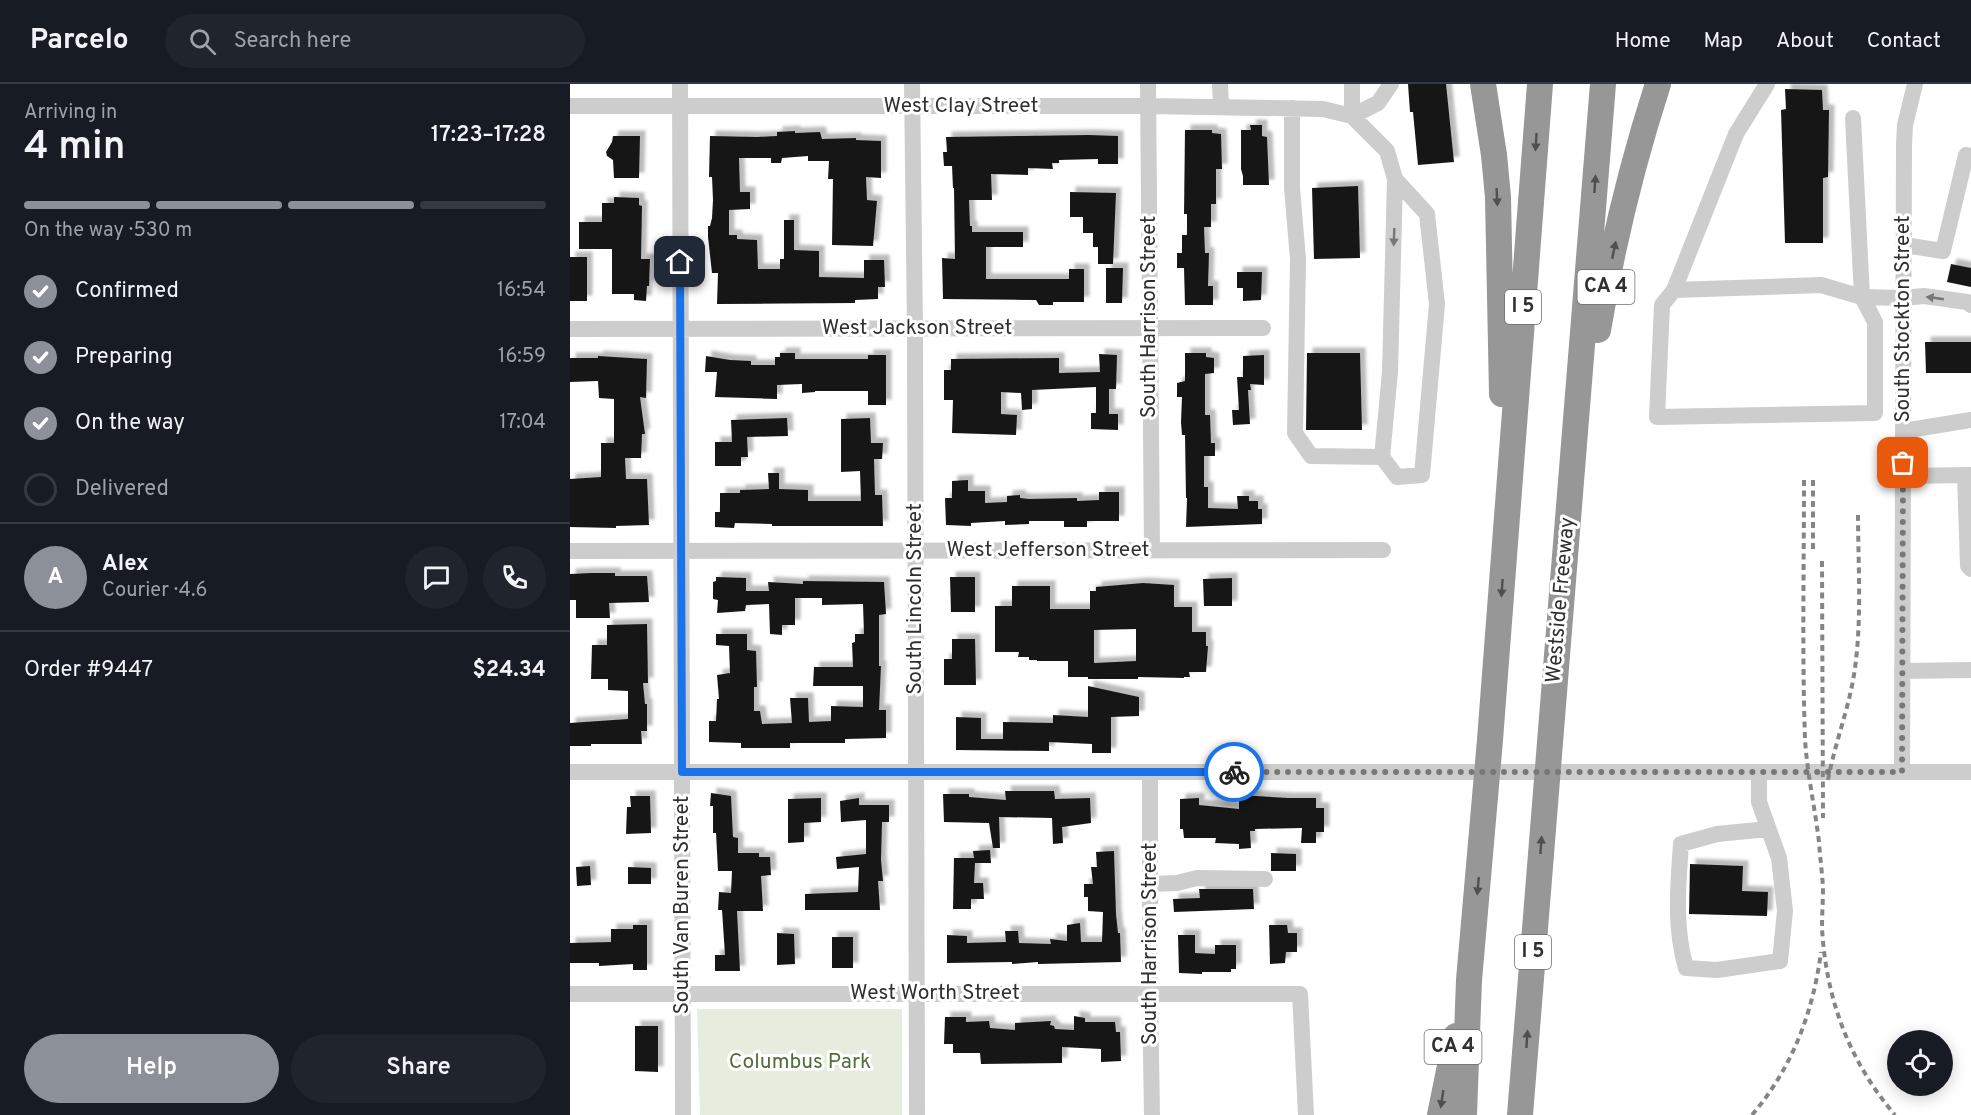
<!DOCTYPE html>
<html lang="en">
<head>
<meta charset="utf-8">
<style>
	body { margin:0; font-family:Overpass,sans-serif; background:#20242c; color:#f1f3f6; height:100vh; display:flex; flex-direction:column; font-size:22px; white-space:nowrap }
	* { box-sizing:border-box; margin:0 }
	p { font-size:20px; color:#9ea1a6 }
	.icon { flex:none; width:33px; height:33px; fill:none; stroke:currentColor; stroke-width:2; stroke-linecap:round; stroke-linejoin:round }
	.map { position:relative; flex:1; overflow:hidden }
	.panel { display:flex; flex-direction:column; background:#171b24; width:570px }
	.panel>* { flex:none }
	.buttons { position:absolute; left:1317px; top:946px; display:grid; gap:12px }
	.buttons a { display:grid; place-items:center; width:66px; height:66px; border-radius:50%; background:#171b24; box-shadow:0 3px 15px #0003; font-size:30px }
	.pin { position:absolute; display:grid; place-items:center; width:51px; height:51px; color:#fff; margin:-26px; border-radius:12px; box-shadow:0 3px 9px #0006 }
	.courier { position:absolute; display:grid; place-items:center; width:60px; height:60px; margin:-30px; border:4px solid #1a73e8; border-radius:50%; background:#fff; color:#222; box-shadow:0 2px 8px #0007 }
	.overview em { font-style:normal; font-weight:600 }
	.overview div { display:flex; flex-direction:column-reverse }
	.overview { display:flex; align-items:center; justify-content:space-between; height:102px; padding:0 24px }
	h1 { font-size:39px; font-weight:600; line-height:45px }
	.bar { display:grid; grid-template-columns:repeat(4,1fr); gap:9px 6px; align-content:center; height:72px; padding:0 24px }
	.bar i { height:8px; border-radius:4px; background:#363941 }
	.bar .active { background:#8c9099 }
	.bar p { grid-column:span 4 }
	.line { display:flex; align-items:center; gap:15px; padding:0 24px; border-top:2px solid #363941 }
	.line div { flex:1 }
	.round { display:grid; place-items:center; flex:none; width:63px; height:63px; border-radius:32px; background:#20242c }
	ol { padding:0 24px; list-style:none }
	li { display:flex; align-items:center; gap:18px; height:66px }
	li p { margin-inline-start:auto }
	li .icon { padding:6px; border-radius:50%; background:#8c9099; color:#fff; stroke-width:4 }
	li:last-child { color:#9ea1a6 }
	li i { width:33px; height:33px; border:3px solid #363941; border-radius:50% }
	.cta { display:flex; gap:12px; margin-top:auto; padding:12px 24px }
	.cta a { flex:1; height:69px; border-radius:36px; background:#8c9099; color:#fff; font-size:24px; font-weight:600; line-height:69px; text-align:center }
	.cta a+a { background:#20242c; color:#f1f3f6 }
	header { display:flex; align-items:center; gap:36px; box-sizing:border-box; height:84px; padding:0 30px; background:#171b24; border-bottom:2px solid #363941 }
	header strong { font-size:28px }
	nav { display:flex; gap:33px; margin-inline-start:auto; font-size:21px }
	.search { width:420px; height:54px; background:#20242c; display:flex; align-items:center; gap:15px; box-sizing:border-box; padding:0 21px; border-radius:33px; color:#9ea1a6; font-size:22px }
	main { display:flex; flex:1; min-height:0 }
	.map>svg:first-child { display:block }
	.green { fill:#e6edde }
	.building { fill:#171717; fill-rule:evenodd; filter:url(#shadow) }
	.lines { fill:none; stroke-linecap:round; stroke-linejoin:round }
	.minor { stroke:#cdcdcd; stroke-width:16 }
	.highway { stroke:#979797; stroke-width:26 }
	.rail { stroke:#858585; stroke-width:4; stroke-dasharray:6 4.5; stroke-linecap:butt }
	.oneway { fill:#4f4f4f }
	.oneway2 { fill:#777 }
	.done { stroke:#787878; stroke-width:6; stroke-dasharray:0 10.8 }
	.route { stroke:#1a73e8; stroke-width:8 }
	.labels { text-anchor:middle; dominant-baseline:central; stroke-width:6; stroke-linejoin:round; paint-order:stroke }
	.shield { fill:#fff; stroke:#6e6e6e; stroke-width:1.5 }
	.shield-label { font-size:20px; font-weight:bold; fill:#303030 }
	.street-label { font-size:21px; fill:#303030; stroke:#fff }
	.park-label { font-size:21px; fill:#526e3b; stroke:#fff }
</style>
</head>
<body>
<header>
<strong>Parcelo</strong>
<div class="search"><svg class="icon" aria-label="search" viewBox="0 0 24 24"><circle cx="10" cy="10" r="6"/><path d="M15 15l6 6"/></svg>Search here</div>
<nav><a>Home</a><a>Map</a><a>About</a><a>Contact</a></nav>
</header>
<main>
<section class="panel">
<div class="overview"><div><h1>4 min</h1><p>Arriving in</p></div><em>17:23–17:28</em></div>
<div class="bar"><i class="active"></i><i class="active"></i><i class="active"></i><i></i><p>On the way · 530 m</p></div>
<ol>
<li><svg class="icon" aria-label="check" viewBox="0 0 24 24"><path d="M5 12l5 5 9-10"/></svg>Confirmed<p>16:54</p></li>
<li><svg class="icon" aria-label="check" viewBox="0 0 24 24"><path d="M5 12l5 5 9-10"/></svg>Preparing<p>16:59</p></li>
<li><svg class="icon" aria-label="check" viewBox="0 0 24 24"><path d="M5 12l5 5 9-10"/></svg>On the way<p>17:04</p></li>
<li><i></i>Delivered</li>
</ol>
<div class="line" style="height:108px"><b class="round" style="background:#8c9099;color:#fff">A</b><div><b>Alex</b><p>Courier · 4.6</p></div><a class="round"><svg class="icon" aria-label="chat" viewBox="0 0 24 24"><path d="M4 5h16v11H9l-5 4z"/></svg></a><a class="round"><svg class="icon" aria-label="phone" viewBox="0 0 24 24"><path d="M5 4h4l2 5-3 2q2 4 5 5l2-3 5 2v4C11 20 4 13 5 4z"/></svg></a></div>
<div class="line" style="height:78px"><div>Order #9447</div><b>$24.34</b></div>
<div class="cta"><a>Help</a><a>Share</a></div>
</section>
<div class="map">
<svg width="1401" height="1031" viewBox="0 0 1401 1031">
	<defs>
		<filter id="shadow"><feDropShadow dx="5.5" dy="-5.5" stdDeviation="1.5" flood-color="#0004"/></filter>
	</defs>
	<rect width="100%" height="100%" fill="#fff"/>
	<path class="green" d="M127 925H332V1031H130Z"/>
	<path class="building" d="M838 0H876L884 78 848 81 843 28H840Z
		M1215 5 1252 6 1253 26H1259L1258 93 1253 94V159H1215L1211 26 1216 25Z
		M680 41H692V52L697 53 699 101H673V92L671 85V46H681Z
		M615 46H642V49L651 50 652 85H646V120H641V143H634L635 169H639L638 202H643V221H615L614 184H607V169H612V151H617V130H614Z
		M225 47V49L250 48 252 55 286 54V56L311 57V94L296 93 297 116 307 117 303 162 262 161 263 95H258L259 77H238V72L212 74 211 79H201V74H169L170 108H180V125L159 126V151H167V155L187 156 188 185H210V175H214V136H224V166L249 167V193L294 194V176H314L315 203H308V215L285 216V219L147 220 148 189H142L138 153V142H140L142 134 143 116 142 93H139L140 52 187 53 207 52V48Z
		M519 51 548 52V80H528V75L489 76V79H482L483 85 458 84V91L421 90 422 116H399L400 142H402V148H453V163H416V195H499V185H514V218H483V221H469L466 216 373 215 372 174 385 175 384 104H383L382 82H374L373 68H377L376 53Z
		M43 52H70L69 94H44L43 76 37 72 36 68 42 58Z
		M788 102 790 174 744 175 742 104Z
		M500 108 546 109 543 180H528V163H523V149H513V133H500Z
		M44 113 69 114V121L72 122 71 175H80L79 202H77L76 217 64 216V210H42V165H9V138H32V119H44Z
		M0 173H17V217H0Z
		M1381 180 1401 184V203L1377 198Z
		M536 184H553L552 219H536Z
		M667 188H692L691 216 673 217V204H667Z
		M1355 258H1401V289H1356Z
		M210 269H225V275H298V271H316V321H298V307H245V308L232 309V300L207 301V315L145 313 147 288H135L136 272 160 276 181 277V281H205V273H210Z
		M615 269H636V273L644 274V289L635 290V331H640L641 359H645V372H634V403H638V424L668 425 667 412H679V417H688V425H692V440L616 443 617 414H616L615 351H612L611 338 612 313H607V299L615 297Z
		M737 269H790L792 346H736Z
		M529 270 547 271 546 305H539V330H548V346L521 345V329H526V303L462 306V325L452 326 451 309 431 308V330L447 331 446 351 382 349 383 316H374V286H381V275L489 274V289L530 288Z
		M694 271V301L680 300 681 306H678L680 340 663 341 662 326H669L667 293H673V272Z
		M28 272 77 275 76 314 70 313 75 350H72L71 374H55L56 395H77L79 441 46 442V444L0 443V395L31 393V359H44V315L29 314 28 297 0 298V274H28Z
		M217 334 218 352 177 353 178 373H171V382H145V358H162L161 336Z
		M300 334 301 359H313L312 375H304L305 411H312L313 442H202V440L165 439 164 444 145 443V428H150V409H170V406L199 405 198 389H209V405L238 406V417H291L290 387 271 388V335Z
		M398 396V407H415V419L437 418V412L450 411V414L459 415 507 414V417L529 416V408H549V437H517V443H494V437H459V440L435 441V437L401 439V442L376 441 375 414H382V397Z
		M21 489H45V492H77L79 518 39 519 40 534H6V516H0V490Z
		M146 493 176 494V507H199L198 498 233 500V497L314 498 316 530 309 531V582H311L309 626H316V654L275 655V659H220V664H171V659L139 658V637H146L147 615H149L147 591 160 589 159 562 146 561V550H177V566L186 567 187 603H184V627H190L192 640 222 639 220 614H238L239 638 261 637V622L293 623V602H243L244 583H283L282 559 285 558V550H294L293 520 252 521V514H225V541H212V551L200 550 199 520 176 521 175 527 147 529 148 516 143 515V498L146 497Z
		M380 493H405V528H381Z
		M662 494V522H634L633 495Z
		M573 499 604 501V523H622V548H636V562H638L636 588H619L620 593H614V594L568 593V595H518V593H498V577H467V576H459V573H448L449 568H425V522H442V502H480V525H520V507H526V503ZM566 545V577L524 579V546Z
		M77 540 78 599H73L75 620H77V647H71L72 660H21V662H0V639L58 635V607L38 606V595H21L22 561H37V541Z
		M382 555H405L406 601H374V575H382Z
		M518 602 569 613V632L541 633V669H522V660L479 658V667L386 666V633L411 634V655H433V638L483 639V631L518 633Z
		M435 707H484L485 715 520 714 521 739 492 743 493 759 483 760 482 734 429 733 430 764H423L419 739 374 738 373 710H399V713L436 716Z
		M141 709 161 712 163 753 168 754V769H189V773H200L201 791 191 792 193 827H167L170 887H145V871H155L152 826H148L149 808 161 809 162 787H148L146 749H143V722H140Z
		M669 711 718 714H746V724H754V748H746V759H731L732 744 685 745V747H680L681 764 669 765V760L645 759 646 754H614L613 745H610V715L629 714V721L669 725Z
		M60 712H80L81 749 56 750 57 723H61Z
		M251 714V738L234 739V758L218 759V715Z
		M289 714V721H319V738H312L311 776 313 797H308L310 826H235V810L288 808 289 783 267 785 266 773 296 770V736L271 738 270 717Z
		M420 766 421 779H405L404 799H413L414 815H401V825H383L384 774H404L403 767Z
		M544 767 546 830 548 849H550L551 878 468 880V878L442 880V878L377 879V851L397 852V859L436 858 435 847H448L449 859 481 860 480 855 497 857V841L510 839 511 858H532L533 828 518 827V813H514V800H523L521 783H527L526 768Z
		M701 769 726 770V787H701Z
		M1120 780 1173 782 1172 807 1198 808 1197 832 1119 830Z
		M20 782 21 801 7 802 6 783Z
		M58 783 81 784V800H58Z
		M629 805H683L684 825 604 828 603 815 630 814Z
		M63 841H77V886H63V880L29 882V879H0V859L41 858V845H63Z
		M699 841H717L718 849H727V868H716L715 879 700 880Z
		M207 849 224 850 225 880 207 881Z
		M608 851H625V869L645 870V861H666V885H661V888H632V890L609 889Z
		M262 853H283V884H262Z
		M504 932 515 934V938H545L546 948H550L551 977 531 978V965L492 963V979L411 980 410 969H383V960H374L375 933H396V938L419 937 420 944 445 946V939L481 937 480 941 484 942 485 945 504 946Z
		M65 942H88V988L65 987Z"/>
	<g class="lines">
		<path class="minor" d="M110 0 113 1031
			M342 0 345 244 347 1031
			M578 0 582 465
			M650 0 651 23
			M1197 0 1166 50 1104 206 1251 201 1292 213 1333 214 1354 212 1397 218 1401 221
			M0 22H578L753 25 782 32
			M722 24V104L728 175 725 349 741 372 812 373 827 393 852 391 867 220 857 130 825 95 817 67 782 32V0
			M782 32 808 19 821 0
			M1334 161 1373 167 1396 71 1401 72
			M1104 206 1092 221 1087 333 1305 329V238L1292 213 1283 34
			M0 245 693 244
			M1333 347 1401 336
			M812 373 820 288 825 95
			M1395 391 1398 482 1401 485
			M1333 392 1401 391
			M0 467 813 466
			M1332 587 1401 586
			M0 688H1401
			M580 688V909L582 1031
			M1189 688V718L1209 774 1215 827 1210 877 1147 886 1116 884C1104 843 1108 802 1111 760L1147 750 1198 745
			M1332 688 1334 61 1335 41 1345 0
			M580 800 607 799 627 794 695 795
			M0 910H730L736 1031"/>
		<path class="highway" d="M913 0 924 71 928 113 932 310
			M1028 246C1042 163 1062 80 1088 0
			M870 1031 886 952
			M894 1031 899 896 920 656 970 0
			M950 1031 1033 0"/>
		<path class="rail" d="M1234 396C1234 482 1232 569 1235 655 1237 689 1245 724 1249 758 1250 773 1252 788 1253 803 1253 817 1252 831 1252 844 1256 915 1279 977 1325 1031
			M1243 396V468
			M1252 477 1253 734
			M1258 696C1265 658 1280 622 1285 584 1292 533 1288 479 1288 427
			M1182 1031C1222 984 1243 929 1251 868"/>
	</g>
	<defs><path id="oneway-solid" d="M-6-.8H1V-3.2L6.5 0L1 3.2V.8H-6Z" transform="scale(1.5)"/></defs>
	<g class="oneway">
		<use href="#oneway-solid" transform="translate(966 58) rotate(94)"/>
		<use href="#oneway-solid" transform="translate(1025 100) rotate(-86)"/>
		<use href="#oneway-solid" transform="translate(927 113) rotate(87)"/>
		<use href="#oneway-solid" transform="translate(1044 166) rotate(-78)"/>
		<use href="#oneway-solid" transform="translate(932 504) rotate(94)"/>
		<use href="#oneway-solid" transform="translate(971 761) rotate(-86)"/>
		<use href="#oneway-solid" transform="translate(908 802) rotate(95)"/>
		<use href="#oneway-solid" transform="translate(957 955) rotate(-86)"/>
		<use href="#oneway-solid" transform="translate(872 1015) rotate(99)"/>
	</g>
	<g class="oneway2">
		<use href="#oneway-solid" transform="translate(824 153) rotate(92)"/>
		<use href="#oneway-solid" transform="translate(1365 214) rotate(-172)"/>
	</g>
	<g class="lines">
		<path class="done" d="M664 688H1332L1333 379"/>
		<path class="route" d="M110 178 112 688H664"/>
	</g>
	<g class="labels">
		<g class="shield">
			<rect x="1007.5" y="186" width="57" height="34" rx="4.5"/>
			<rect x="935" y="206" width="36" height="34" rx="4.5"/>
			<rect x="945" y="851" width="36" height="34" rx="4.5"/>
			<rect x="854.5" y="946" width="57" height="34" rx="4.5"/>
		</g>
		<g class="shield-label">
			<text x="1036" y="203">CA 4</text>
			<text x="953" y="223">I 5</text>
			<text x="963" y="868">I 5</text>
			<text x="883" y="963">CA 4</text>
		</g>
		<g class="street-label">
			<text x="391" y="22">West Clay Street</text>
			<text transform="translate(579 233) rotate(-90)">South Harrison Street</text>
			<text transform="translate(1333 235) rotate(-90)">South Stockton Street</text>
			<text x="347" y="244">West Jackson Street</text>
			<text x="478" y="466">West Jefferson Street</text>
			<text transform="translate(345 515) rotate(-90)">South Lincoln Street</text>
			<text transform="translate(991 516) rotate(-85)">Westside Freeway</text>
			<text transform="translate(112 821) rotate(-90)">South Van Buren Street</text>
			<text transform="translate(580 860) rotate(-90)">South Harrison Street</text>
			<text x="365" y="909">West Worth Street</text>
		</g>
		<g class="park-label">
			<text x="230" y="978">Columbus Park</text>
		</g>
	</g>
</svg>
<div class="buttons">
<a><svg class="icon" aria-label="locate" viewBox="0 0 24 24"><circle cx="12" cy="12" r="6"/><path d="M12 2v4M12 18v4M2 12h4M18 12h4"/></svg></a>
</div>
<div class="pin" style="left:1333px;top:379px;background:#ea580c"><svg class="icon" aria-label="bag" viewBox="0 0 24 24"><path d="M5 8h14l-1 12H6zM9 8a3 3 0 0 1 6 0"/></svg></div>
<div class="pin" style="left:110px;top:178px;background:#1f2937"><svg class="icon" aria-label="home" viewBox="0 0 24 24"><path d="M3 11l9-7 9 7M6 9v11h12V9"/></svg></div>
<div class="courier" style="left:664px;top:688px"><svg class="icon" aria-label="bike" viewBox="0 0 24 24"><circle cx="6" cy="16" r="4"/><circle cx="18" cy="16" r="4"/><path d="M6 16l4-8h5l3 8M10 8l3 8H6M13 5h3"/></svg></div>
</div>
</main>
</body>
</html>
